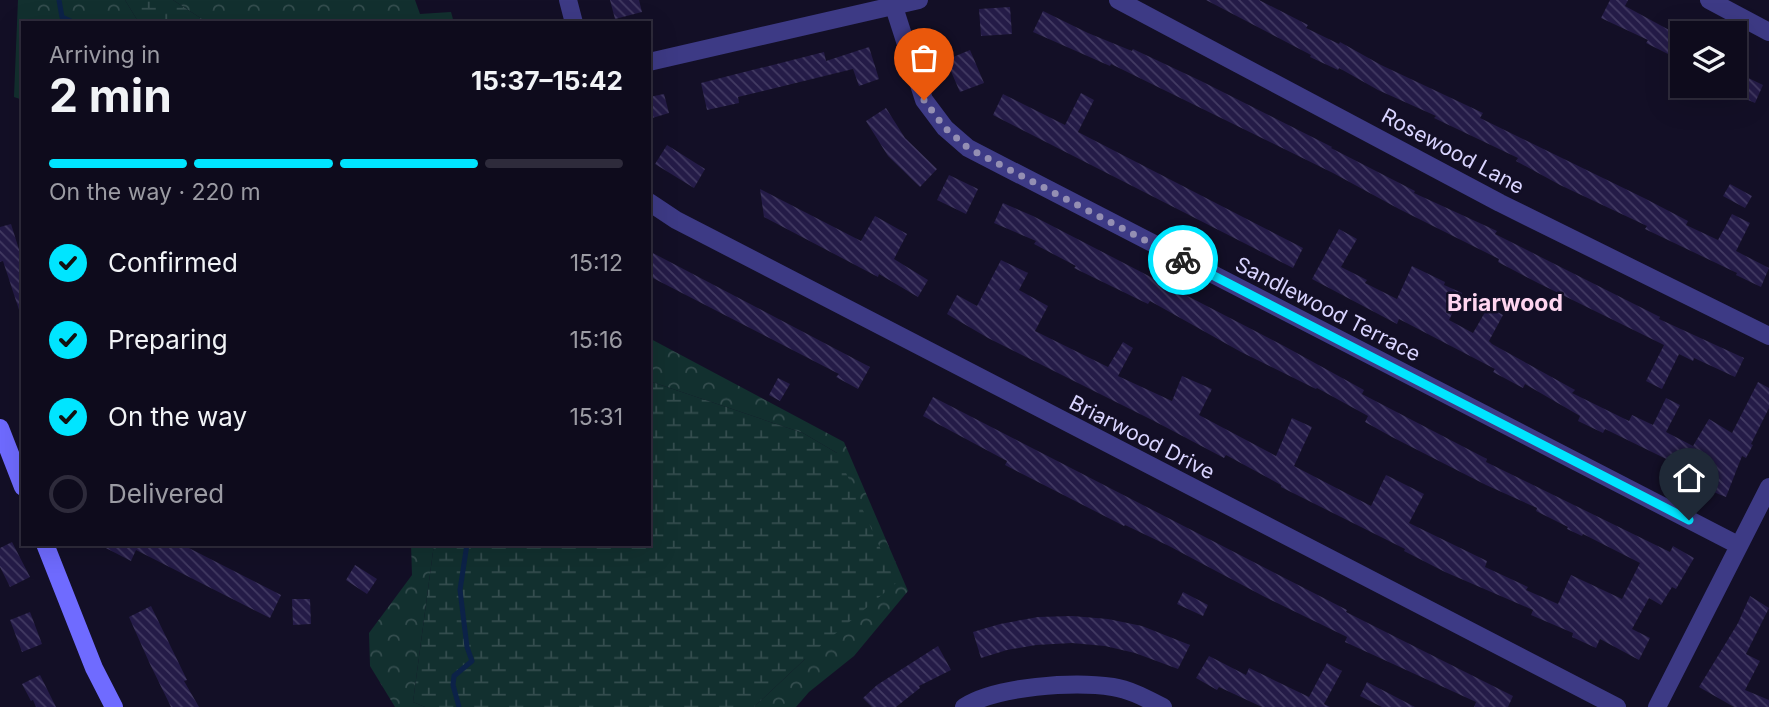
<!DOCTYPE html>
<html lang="en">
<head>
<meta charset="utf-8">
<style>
	body { margin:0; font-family:Inter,sans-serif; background:#1c1929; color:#f1f3f6; height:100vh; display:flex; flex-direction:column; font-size:26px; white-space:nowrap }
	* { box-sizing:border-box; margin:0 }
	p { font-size:23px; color:#9b9ba3 }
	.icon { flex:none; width:38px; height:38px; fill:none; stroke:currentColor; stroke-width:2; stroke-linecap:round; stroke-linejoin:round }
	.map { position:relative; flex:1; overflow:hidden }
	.details { position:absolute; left:21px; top:21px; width:630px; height:525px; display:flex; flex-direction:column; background:#0e0b1c; border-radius:0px; box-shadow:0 7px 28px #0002,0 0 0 2px #2e2b3b }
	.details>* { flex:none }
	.fabs { position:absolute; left:1670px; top:21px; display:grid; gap:14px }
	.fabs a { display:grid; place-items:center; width:77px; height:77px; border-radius:0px; background:#0e0b1c; box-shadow:0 7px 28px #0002,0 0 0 2px #2e2b3b; font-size:35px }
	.pin { position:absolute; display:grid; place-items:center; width:60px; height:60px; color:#fff; margin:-72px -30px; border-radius:50% 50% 50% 0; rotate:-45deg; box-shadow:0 0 7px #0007 }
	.pin .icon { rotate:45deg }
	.courier { position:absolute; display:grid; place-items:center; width:70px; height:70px; margin:-35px; border:5px solid #00e5ff; border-radius:50%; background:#fff; color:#222; box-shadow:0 2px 9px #0007 }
	.headline em { font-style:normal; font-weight:700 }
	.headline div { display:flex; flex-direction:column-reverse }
	.headline { display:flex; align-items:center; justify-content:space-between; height:119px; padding:0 28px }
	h1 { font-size:46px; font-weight:700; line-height:52px }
	.bar { display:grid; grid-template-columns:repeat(4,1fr); gap:10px 7px; align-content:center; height:84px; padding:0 28px }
	.bar i { height:9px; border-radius:5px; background:#2e2b3b }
	.bar .current { background:#00e5ff }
	.bar p { grid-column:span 4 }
	ol { padding:0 28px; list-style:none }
	li { display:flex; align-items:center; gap:21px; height:77px }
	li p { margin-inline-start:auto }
	li .icon { padding:7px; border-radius:50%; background:#00e5ff; color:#111; stroke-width:4 }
	li:last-child { color:#9b9ba3 }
	li i { width:38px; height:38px; border:4px solid #2e2b3b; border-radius:50% }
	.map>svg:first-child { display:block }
	.forest { fill:url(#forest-crowns) }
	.wetland { fill:url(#wetland-marsh) }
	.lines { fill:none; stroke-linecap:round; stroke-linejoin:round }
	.stream { stroke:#0c2248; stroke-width:5 }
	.building { fill:url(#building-back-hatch) }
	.minor { stroke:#3d3a85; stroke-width:18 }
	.secondary { stroke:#6f6bff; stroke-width:18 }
	.done { stroke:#948fb3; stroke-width:7; stroke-dasharray:0 12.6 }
	.route { stroke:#00e5ff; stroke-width:9 }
	.labels { text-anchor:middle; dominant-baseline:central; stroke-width:5; stroke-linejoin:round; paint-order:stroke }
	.street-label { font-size:21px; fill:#d9d4ff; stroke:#130f26 }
	.neighbourhood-label { font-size:23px; font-weight:bold; fill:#ffd6f0; stroke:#130f26 }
</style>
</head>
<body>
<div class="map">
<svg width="1769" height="707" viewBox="0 0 1769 707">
	<defs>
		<pattern id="forest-crowns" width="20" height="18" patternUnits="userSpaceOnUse" patternTransform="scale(1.75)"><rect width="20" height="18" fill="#12302f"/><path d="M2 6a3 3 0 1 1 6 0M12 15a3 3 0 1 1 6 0" fill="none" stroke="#344d4e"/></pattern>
		<pattern id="wetland-marsh" width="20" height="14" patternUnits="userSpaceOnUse" patternTransform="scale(1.75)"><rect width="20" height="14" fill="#12302f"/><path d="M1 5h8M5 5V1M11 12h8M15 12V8" fill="none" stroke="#344d4e"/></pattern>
		<pattern id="building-back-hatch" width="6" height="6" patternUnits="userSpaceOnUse" patternTransform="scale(1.75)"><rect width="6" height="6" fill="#241b47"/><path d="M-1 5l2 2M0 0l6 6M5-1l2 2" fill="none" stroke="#433b63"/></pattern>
	</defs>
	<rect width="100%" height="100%" fill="#130f26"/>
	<path class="forest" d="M18 0H125L139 23H23V100L14 97Z
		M173 0H415L420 14 451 12 454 23H208Z
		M649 338 844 442 908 591 854 656 809 692 796 707H754L805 659 837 453 803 433 649 381Z
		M411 544H434L413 702 425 707H395L370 666 369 633 412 575Z"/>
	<path class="wetland" d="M125 0H173L208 23H139Z
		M649 381 803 433 837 453 896 583 805 659 754 707H425L413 702 434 544H649Z"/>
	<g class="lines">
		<path class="stream" d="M59 0 62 17 75 23
			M459 707 453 685 454 676 472 661 467 647 460 590 467 544"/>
	</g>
	<path class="building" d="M610 0H639L642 12 615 19Z
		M1206 0H1259L1308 25 1306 28 1339 44 1340 42 1381 65 1483 113 1480 118 1644 198 1688 221 1686 225 1718 240 1732 214 1750 223 1736 251 1769 268 1761 287 1736 275 1737 273 1645 229 1647 226 1560 185 1516 161 1518 158 1434 118 1436 116 1378 90 1339 68 1338 70 1310 57 1311 55Z
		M1610 0H1628L1625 6 1682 37 1672 56 1646 43 1648 40 1601 18Z
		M1010 7 1012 34 981 36 979 9Z
		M1043 11 1088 33 1132 51 1133 49 1201 81 1332 147 1331 148 1415 191 1414 193 1497 231 1495 234 1660 317 1659 319 1744 358 1735 377 1694 358 1693 361 1679 354 1662 389 1646 381 1664 345 1538 283 1498 262 1499 259 1399 209 1333 173 1111 64 1110 66 1033 32Z
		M869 47 879 79 859 86 853 69 738 97 739 103 707 110 701 83 824 52 826 61Z
		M970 50 984 83 960 92 946 60Z
		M1738 73 1763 85 1755 103 1730 92Z
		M1081 93 1094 100 1078 132 1303 248 1293 268 993 115 1003 94 1065 125Z
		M664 94 669 113 649 119V97Z
		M886 108 905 138 937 169 920 187 888 156 866 121Z
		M667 145 705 169 694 188 655 164Z
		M949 175 978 189 966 214 937 200Z
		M1730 184 1752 196 1745 208 1723 196Z
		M760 189 861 241 875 216 907 234 894 259 928 280 918 297 879 274 878 277 764 217Z
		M1003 203 1033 216 1284 346 1364 390 1362 394 1487 459 1486 462 1670 552 1673 546 1694 558 1676 589 1672 587 1661 605 1649 598 1632 629 1650 638 1639 660 1600 639 1596 648 1572 637 1573 633 1531 615 1533 610 1445 572 1404 551 1405 549 1281 487V485L1226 455 1224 458 1154 421 988 338 947 314 957 295 977 306 1001 260 1028 273 1019 290 1048 306 1035 331 1108 367 1123 342 1133 348 1118 376 1172 401 1182 376 1212 389 1199 415 1276 456 1292 418 1312 427 1294 466 1371 506 1386 475 1424 494 1409 523 1487 561 1485 567 1528 587 1526 590 1558 604 1571 575 1622 599 1640 563 1583 534 1582 536 1567 529 1568 527 1536 511 1537 508 1486 485 1392 437 1365 422 1368 416 1317 388 1316 389 1241 352 1150 301 1148 304 1074 268 1076 266 1034 244 1036 241 994 223Z
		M11 224 23 262V313H20L3 261 0 262V227Z
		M1339 229 1357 239 1341 267 1367 280 1365 283 1397 299 1412 266 1445 282 1444 285 1462 293 1449 320 1473 333 1488 307 1503 315 1489 341 1492 344 1575 390 1572 393 1629 421 1632 415 1653 425 1666 398 1680 405 1666 432 1693 446 1709 419 1732 433 1758 382 1769 388V408L1751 444 1753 445 1746 458 1742 456 1726 497 1701 487 1705 478 1605 429 1603 433 1578 421 1580 416 1525 384 1523 388 1493 372 1495 369 1399 319 1397 324 1312 279Z
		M649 251 870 367 858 389 836 377 839 374 649 276Z
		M778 378 790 384 780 401 769 395Z
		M933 397 1347 610 1346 612 1513 696 1508 707H1474L1476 702 1345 642 1347 637 1263 596 1169 546 1125 525 1124 526 1005 465 1007 461 923 416Z
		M12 542 30 577 10 587 0 567V548Z
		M98 544H181L281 595 270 618 136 550 131 561Z
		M355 565 377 579 367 594 346 580Z
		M1183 592 1208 605 1203 616 1177 604Z
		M1750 596 1769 608 1746 654 1760 661 1745 690 1769 700V707H1734L1699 687 1738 623Z
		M292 599H310L311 624 293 625Z
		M151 606 187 680 184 681 199 707H171L149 662 129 617Z
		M30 612 42 644 22 652 10 620Z
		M1072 616 1108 619 1142 626 1190 645 1178 669 1135 653 1105 646 1072 643 1036 645 1007 650 981 658 973 632 1000 624 1038 617Z
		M938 646 951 670 919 686 920 688 896 707H872L863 698 877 685Z
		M1209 656 1246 675 1249 668 1309 697 1327 663 1342 671 1324 704 1330 707H1262L1219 687 1217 690 1196 678Z
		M40 675 56 707H36L33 700 31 701 22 684Z
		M1367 682 1415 707H1382L1360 696Z"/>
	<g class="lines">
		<path class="minor" d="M568 0 574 23
			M1118 0 1500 203 1769 336
			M1709 0 1769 32
			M894 7 924 100 945 128 968 148 1738 545
			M649 62 919 0
			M649 202 676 220 711 238 1617 707
			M964 707C997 686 1074 681 1113 687 1131 690 1147 699 1163 707
			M1657 707 1769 487"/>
		<path class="secondary" d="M0 428 23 487
			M45 544 94 668 114 707"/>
	</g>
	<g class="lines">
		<path class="done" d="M924 100 945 128 968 148 1183 260"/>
		<path class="route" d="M1183 260 1689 520"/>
	</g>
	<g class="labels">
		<g class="street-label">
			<text transform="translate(1453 151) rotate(28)">Rosewood Lane</text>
			<text transform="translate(1328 309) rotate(27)">Sandlewood Terrace</text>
			<text transform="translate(1142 437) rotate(27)">Briarwood Drive</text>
		</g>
		<g class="neighbourhood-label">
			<text x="1505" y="303">Briarwood</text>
		</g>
	</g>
</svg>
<div class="fabs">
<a><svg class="icon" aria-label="layers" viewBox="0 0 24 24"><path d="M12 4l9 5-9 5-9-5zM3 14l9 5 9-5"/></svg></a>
</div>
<div class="pin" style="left:924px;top:100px;background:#ea580c"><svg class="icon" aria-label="bag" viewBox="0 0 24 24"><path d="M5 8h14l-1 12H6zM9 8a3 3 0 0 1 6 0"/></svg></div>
<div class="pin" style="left:1689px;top:520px;background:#1f2937"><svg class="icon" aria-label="home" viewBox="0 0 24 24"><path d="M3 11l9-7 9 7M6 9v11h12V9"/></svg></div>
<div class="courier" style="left:1183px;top:260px"><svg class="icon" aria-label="bike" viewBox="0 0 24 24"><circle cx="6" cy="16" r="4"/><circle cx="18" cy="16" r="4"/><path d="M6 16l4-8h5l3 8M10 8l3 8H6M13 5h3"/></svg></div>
<section class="details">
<div class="headline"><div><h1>2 min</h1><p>Arriving in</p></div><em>15:37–15:42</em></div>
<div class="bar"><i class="current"></i><i class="current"></i><i class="current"></i><i></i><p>On the way · 220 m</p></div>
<ol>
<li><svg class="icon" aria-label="check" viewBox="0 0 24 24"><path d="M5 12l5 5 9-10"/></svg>Confirmed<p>15:12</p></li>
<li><svg class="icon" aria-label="check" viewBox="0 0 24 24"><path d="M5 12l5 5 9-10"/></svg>Preparing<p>15:16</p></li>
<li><svg class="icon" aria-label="check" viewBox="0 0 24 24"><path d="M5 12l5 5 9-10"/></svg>On the way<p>15:31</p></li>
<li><i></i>Delivered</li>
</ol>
</section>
</div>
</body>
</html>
